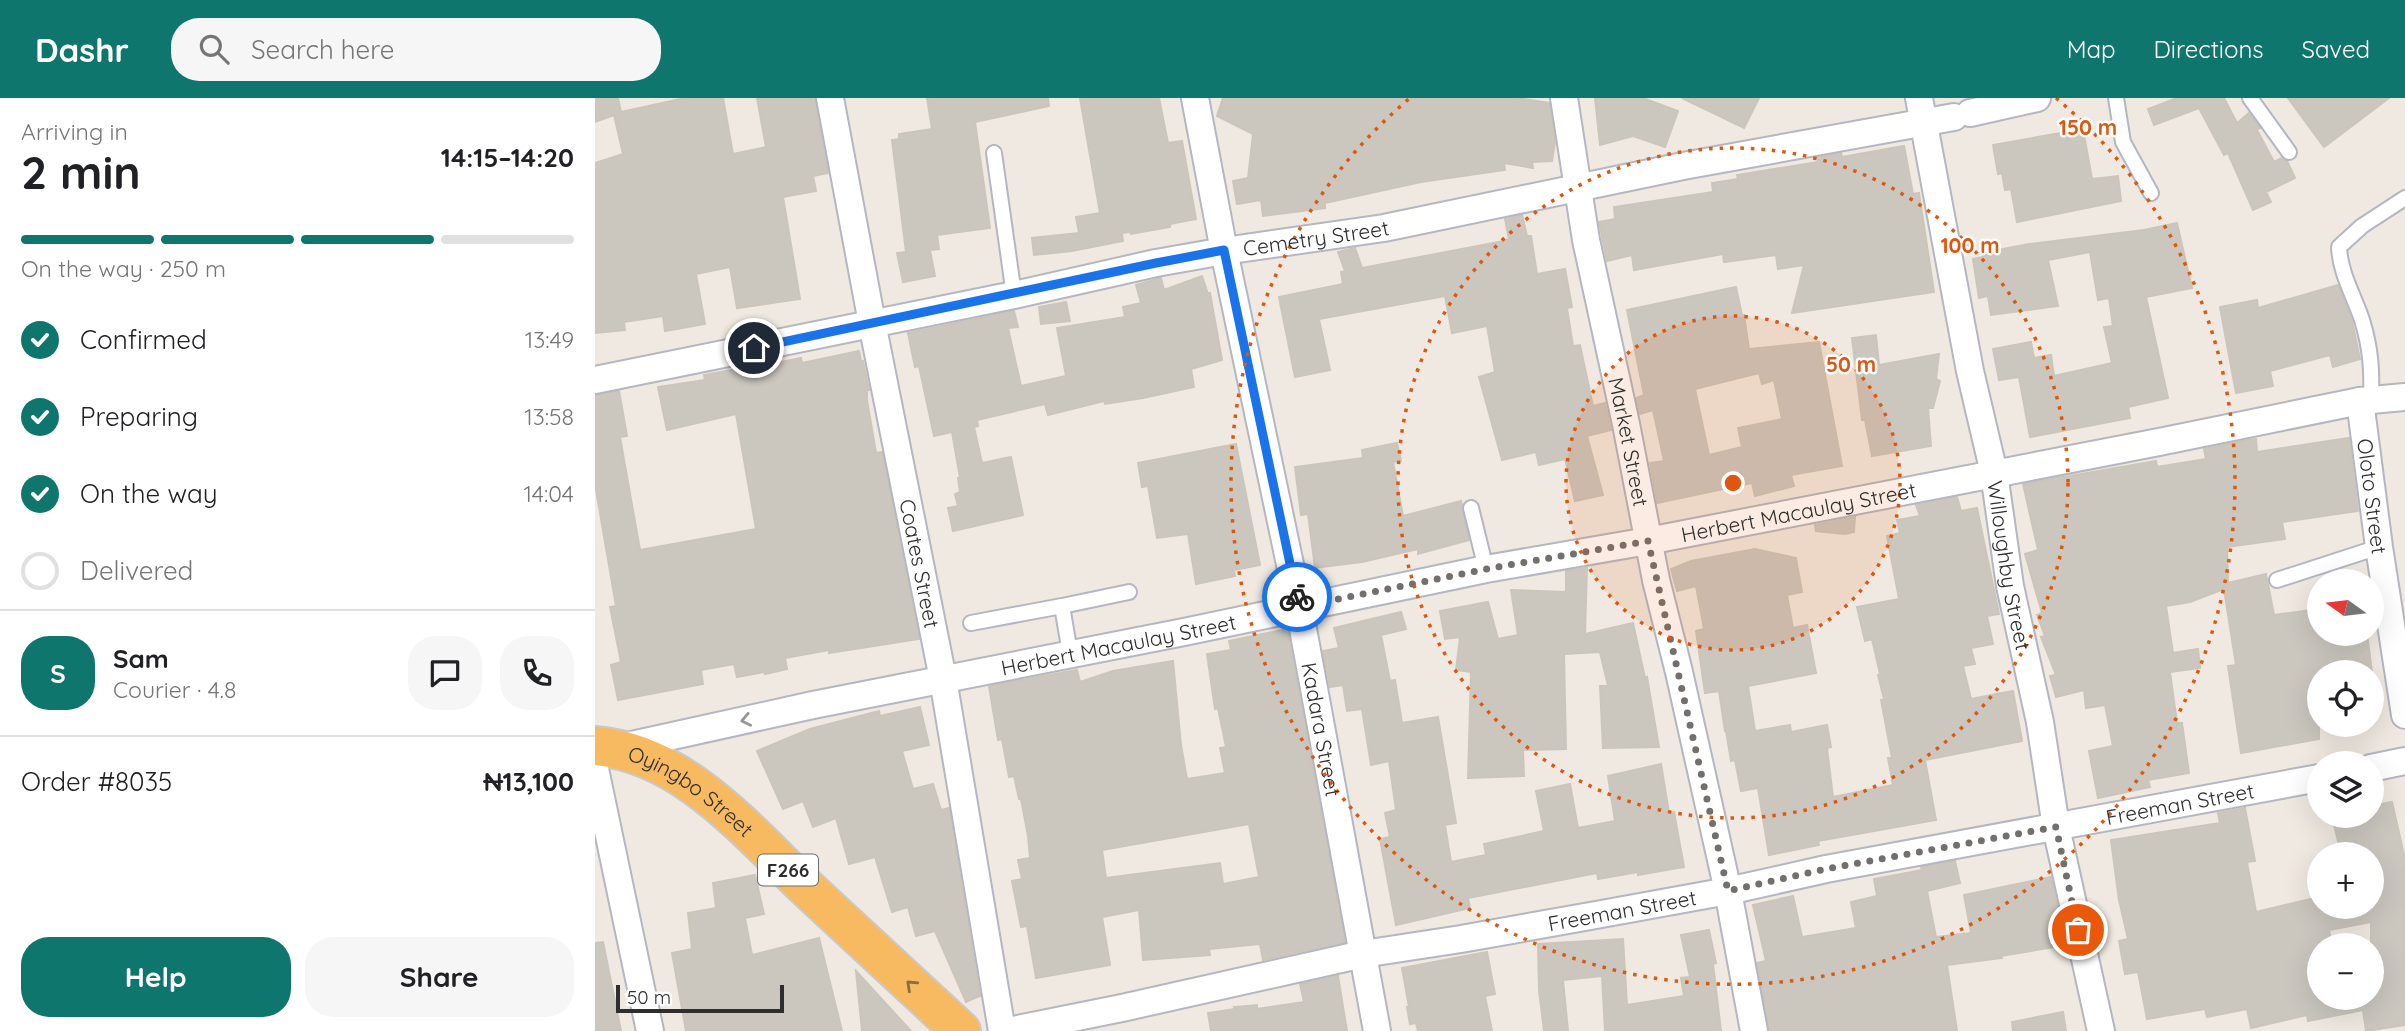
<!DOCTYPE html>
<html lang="en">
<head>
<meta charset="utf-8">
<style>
	body { margin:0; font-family:Quicksand,sans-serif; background:#f6f6f6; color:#202124; height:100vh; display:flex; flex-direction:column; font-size:26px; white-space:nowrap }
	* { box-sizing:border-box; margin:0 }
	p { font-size:23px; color:#757577 }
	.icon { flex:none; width:38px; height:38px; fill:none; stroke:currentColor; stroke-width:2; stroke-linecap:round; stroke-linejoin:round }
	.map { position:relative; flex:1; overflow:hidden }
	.panel { display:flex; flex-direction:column; background:#fff; width:595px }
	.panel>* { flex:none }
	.needle { width:46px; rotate:284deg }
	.controls { position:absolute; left:1712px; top:471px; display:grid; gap:14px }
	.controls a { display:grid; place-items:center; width:77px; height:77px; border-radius:50%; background:#fff; box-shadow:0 7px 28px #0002; font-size:35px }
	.scale { position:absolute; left:21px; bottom:18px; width:168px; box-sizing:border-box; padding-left:7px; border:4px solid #2e2e2e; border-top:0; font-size:19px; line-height:24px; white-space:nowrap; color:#2e2e2e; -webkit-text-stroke:5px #fff; paint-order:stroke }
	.pin { position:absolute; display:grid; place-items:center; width:60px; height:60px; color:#fff; margin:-30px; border:4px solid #fff; border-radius:50%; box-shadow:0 2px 7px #0007 }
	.courier { position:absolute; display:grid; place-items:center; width:70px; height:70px; margin:-35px; border:5px solid #1a73e8; border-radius:50%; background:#fff; color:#222; box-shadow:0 2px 9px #0007 }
	.head em { font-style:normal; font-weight:800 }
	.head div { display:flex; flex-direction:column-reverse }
	.head { display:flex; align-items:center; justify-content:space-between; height:119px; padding:0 21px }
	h1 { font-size:46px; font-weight:800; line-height:52px }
	.bar { display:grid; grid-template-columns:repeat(4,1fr); gap:10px 7px; align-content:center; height:84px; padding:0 21px }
	.bar i { height:9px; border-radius:5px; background:#e0e0e0 }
	.bar .active { background:#0f766e }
	.bar p { grid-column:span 4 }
	.line { display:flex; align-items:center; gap:18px; padding:0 21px; border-top:2px solid #e0e0e0 }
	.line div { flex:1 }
	.round { display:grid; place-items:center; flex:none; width:74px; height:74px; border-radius:28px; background:#f6f6f6 }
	ol { padding:0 21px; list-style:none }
	li { display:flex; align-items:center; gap:21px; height:77px }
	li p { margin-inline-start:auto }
	li .icon { padding:7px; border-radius:50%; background:#0f766e; color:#fff; stroke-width:4 }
	li:last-child { color:#757577 }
	li i { width:38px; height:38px; border:4px solid #e0e0e0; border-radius:50% }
	.cta { display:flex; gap:14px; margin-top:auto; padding:14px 21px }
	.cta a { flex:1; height:80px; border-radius:28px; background:#0f766e; color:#fff; font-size:28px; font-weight:800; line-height:80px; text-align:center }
	.cta a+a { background:#f6f6f6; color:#202124 }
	header { display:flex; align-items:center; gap:42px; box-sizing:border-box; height:98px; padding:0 35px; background:#0f766e; color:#fff }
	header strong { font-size:33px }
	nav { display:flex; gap:38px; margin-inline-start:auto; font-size:24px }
	.search { width:490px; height:63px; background:#f6f6f6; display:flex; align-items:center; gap:18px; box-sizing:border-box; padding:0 24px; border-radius:28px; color:#757577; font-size:26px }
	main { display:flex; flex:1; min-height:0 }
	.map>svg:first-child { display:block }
	.building { fill:#cbc7bf; stroke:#cbc5ba; stroke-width:2; fill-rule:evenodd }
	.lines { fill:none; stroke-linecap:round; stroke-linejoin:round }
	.service-casing { stroke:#b4b7c1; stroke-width:18 }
	.minor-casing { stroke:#b4b7c1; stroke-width:30 }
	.trunk-casing { stroke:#c9c9c9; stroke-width:42 }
	.service { stroke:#fff; stroke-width:14 }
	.minor { stroke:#fff; stroke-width:26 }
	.trunk { stroke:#f8ba60; stroke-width:38 }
	.oneway { stroke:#969696 }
	.oneway2 { stroke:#896d44 }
	.done { stroke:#726f6d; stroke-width:7; stroke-dasharray:0 12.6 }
	.route { stroke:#1a73e8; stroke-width:9 }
	.ring { fill:none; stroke:#df570e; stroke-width:3.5; stroke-dasharray:3.5 7 }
	.labels { text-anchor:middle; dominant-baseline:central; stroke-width:5; stroke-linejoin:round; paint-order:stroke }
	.shield { fill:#fff; stroke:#6d6d6d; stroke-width:2 }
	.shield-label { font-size:19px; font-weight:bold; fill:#2e2e2e }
	.street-label { font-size:21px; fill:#2e2e2e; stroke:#fff }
	.centre { fill:#df570e; stroke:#fff; stroke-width:3.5 }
	.ring-label { font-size:21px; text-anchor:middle; font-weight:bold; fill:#df570e; stroke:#fff; stroke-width:5; stroke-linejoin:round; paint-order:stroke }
</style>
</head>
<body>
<header>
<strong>Dashr</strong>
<div class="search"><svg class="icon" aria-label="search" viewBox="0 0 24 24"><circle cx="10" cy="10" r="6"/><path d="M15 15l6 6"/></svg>Search here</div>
<nav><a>Map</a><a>Directions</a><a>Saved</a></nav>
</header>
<main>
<section class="panel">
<div class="head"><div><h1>2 min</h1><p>Arriving in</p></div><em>14:15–14:20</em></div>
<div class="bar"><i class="active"></i><i class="active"></i><i class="active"></i><i></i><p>On the way · 250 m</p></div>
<ol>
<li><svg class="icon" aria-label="check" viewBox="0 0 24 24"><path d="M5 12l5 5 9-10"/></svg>Confirmed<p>13:49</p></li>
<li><svg class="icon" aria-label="check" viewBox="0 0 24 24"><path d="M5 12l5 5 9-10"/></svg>Preparing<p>13:58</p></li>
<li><svg class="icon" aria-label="check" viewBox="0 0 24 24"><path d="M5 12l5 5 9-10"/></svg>On the way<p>14:04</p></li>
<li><i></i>Delivered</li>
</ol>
<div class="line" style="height:126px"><b class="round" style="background:#0f766e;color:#fff">S</b><div><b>Sam</b><p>Courier · 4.8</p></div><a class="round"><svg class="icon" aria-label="chat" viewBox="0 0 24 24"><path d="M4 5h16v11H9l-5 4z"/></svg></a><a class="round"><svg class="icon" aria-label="phone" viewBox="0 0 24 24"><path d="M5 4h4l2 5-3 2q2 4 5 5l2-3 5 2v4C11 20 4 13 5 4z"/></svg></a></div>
<div class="line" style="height:91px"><div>Order #8035</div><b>₦13,100</b></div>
<div class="cta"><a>Help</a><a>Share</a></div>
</section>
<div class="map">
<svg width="1810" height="933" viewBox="0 0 1810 933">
	<rect width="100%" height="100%" fill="#efe9e1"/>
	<path class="building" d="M0 0H23L26 14 90 0H128L138 56 171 49 162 0H220L233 75 218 78 221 93 188 99 205 201 142 210 135 169 101 176 110 226 70 233 68 218 29 224 30 232 0 235V65L28 56 19 17 0 24Z
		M332 0H453L454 8 380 24 395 130 342 137 344 151 335 152 340 178 308 184 302 155 311 154 297 42 304 41V36L337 31Z
		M485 0H564L573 45 587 43 601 121 575 126V129L536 136 535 134 527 135 528 143 477 153 439 157 437 140 484 135 481 119 505 115Z
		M628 0H922L954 5 960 44 957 63 937 64 938 70 909 65 910 72 826 84 730 105V110L668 118 666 102 642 106 638 83 653 80 658 36 622 18Z
		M1000 0H1048L1083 13 1070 49 1038 38 1005 47Z
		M1087 0H1164L1149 30Z
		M1582 0H1629L1642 25 1654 15 1665 30 1662 32 1679 64 1687 60 1692 63 1700 80 1671 94 1676 104 1658 112 1633 55 1629 57 1604 10 1559 27 1553 11Z
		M1693 0H1794L1729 49Z
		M1488 31 1497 81 1523 78 1526 103 1422 124 1416 91 1410 92 1407 75 1403 76 1398 47Z
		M1309 48 1318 96 1324 95 1339 194 1197 215 1209 167 1183 171 1181 157 1129 164 1128 156 1039 172 1037 157 1012 163 1004 124 1020 121 1019 109 1118 94 1117 85 1143 81 1142 77 1223 64 1222 60 1246 55 1247 59Z
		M927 117 932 138H936L942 176 970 171 977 209 972 210 978 248 985 247 998 308 1010 305 1016 332 992 338 1008 397 980 403 970 361 944 367 941 354 907 362 884 279 900 274 892 228 857 235 850 198 724 221 735 272 700 279 684 199 748 186 746 174 750 173 743 154 760 150 767 170 909 143 914 141 910 121Z
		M1582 125 1597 190 1551 199 1573 300 1533 309 1535 320 1435 339 1424 279 1404 282 1398 251 1436 244 1439 260 1456 257 1459 278 1517 265 1509 229 1518 228 1514 200 1503 202 1495 154 1453 162 1463 208 1396 217 1393 198 1384 200 1378 161 1388 159 1387 155 1434 146 1549 132Z
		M607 178 613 196 615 195 627 262 596 271 599 289 548 300 510 306 509 303 453 317 450 306 382 322 383 328 379 329 387 365 416 359 428 417 358 433 353 410 363 408 360 396 365 394 363 380H365L357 334 339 338 324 268 320 269 313 235 419 213 423 229 413 230 426 288 471 278 462 230 530 219 528 209 546 205 541 187 566 180 569 192Z
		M1743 187 1757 223 1765 261 1738 269 1735 257 1675 273 1678 288 1641 295 1625 209 1662 202 1663 210Z
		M1141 189 1147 217H1149L1154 251 1224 244 1247 368 1196 377 1199 388 1160 398 1157 385 1062 405 1055 365 1069 363 1058 312 1045 316 1041 300 1049 297 1032 212ZM1164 275 1167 286 1179 282 1187 321 1143 330 1147 349 1114 357 1100 291Z
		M471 204 475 223 446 226 444 209Z
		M1281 237 1284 267 1344 256 1341 281 1345 283 1338 310H1333L1336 348 1277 358 1270 322H1267L1257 240Z
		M264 253 266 263H268L274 292H272V302L281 355 287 354 324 541 234 555V552L190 560 192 571 170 576 169 574 142 579 139 566 106 572 108 586 23 602 16 567 26 564 15 509 21 508 0 386V297L24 293 32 338 25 339 45 452 161 431 141 316 72 332 63 289 110 282 109 277 148 270V272L206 260 207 265Z
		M1754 340 1763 413 1687 424 1690 441 1632 449 1633 485 1671 476 1679 517 1724 511V536H1772L1777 574H1724V641L1646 655 1633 568 1641 567 1629 491 1595 504 1571 508 1578 555 1603 551 1605 570 1575 574 1582 625H1587L1594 675 1553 682 1555 689 1503 700 1494 653 1518 648 1510 607 1491 610 1489 592 1461 599 1455 578 1461 577 1446 539 1450 538 1442 517 1447 515 1430 456 1443 452 1428 386 1561 363 1562 369 1611 361 1609 351 1653 342 1661 341 1662 354Z
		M802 345 806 363 798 364 808 418 866 403 874 442 823 456V451L767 464 720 470 713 416 706 417 700 369 768 360 767 352Z
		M641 346 665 467 639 472 640 478 601 486 593 436 562 440 553 388 547 389 543 365Z
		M1362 399 1366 413 1382 410 1404 516 1392 518 1398 546 1376 550 1380 566 1368 568 1376 601 1418 593 1427 643 1330 662 1341 722 1223 743 1224 747 1174 757 1163 690 1146 693 1140 662 1136 663 1131 633H1130L1124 593 1110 595 1101 533 1109 531 1101 488 1082 493 1076 471 1096 463 1160 451 1201 460 1207 494 1192 497 1198 530 1212 527 1221 575 1153 588 1160 633 1195 627 1196 634 1232 627 1236 649 1232 650 1238 699 1298 687 1293 660H1297L1286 602 1289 601 1283 577 1285 576 1277 541 1270 543 1262 509 1304 501 1292 438 1305 435 1302 422 1325 418 1321 407Z
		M1260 419 1259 434 1250 436 1221 433 1220 427Z
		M992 470 990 536 1038 525 1050 580 1052 579 1064 649 1008 650 1005 588H1013L1005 554 969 556 971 651 928 652 929 678 873 680 876 574 861 572 865 539 850 541 845 513 893 504 903 541 923 537 916 492 971 494V473Z
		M806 514 811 531 786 537 795 583 800 582 807 625 843 619 861 725 850 727 856 764 891 757 889 746 949 733 941 693 975 686 983 730 1020 723 1013 678 1066 666 1074 715 1079 714 1089 769 1043 777V774L1003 781 1002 775 873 800 875 810 801 827 785 741 795 739 790 715 801 712 794 663 776 667 767 611 752 613 748 587 735 589 728 553 744 550 739 530Z
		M692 531 750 844 668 862 665 846 614 851 615 857 548 862 544 812 507 819 515 867 441 880 432 828 426 829 417 783 427 781 423 762 435 760 433 738 426 701H424L419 678 414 679 407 641 403 642 394 588 482 572 485 584 518 573 578 563 586 647 592 681 630 675 625 650 631 649 623 610 620 611 612 556 636 552 634 543ZM654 726 664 779 628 786 625 765 511 780 507 752Z
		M325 609 334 647 307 653 318 691 338 686 346 712 354 710 385 898 371 904 340 833 321 838 313 809 297 814 280 759 254 766 241 720 218 729 208 703 188 711 162 653 215 631 284 613 285 618Z
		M1797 704 1810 761V927L1771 933 1768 912 1713 923 1712 917 1656 930 1652 911 1612 919 1610 911 1552 921 1543 874 1530 876 1524 843 1533 841 1524 802 1516 742 1625 725 1623 715 1650 710 1660 763 1652 764 1661 814 1724 799V808H1776V756H1746L1737 718H1776V708ZM1776 824V900H1724V847H1737L1734 832Z
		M1360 763 1365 785 1332 793 1341 839 1376 835 1369 797 1456 779 1463 812 1466 848 1406 858 1407 860 1352 867 1362 933H1174L1162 865 1171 863 1158 807 1198 798 1207 839 1261 830 1256 804 1282 798 1279 781 1327 772 1326 769Z
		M160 777 169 816 150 820 157 857 224 840 247 933H91L77 855 97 851 93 815 121 810 118 785Z
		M1114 832 1121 865 1118 866 1126 933H1010L1007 878 968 882 973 933H949L944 892 943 846 1028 841 1032 907 1089 898 1086 880 1095 879 1086 837Z
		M8 844 26 933H0V845Z
		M892 854 900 896 890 898 897 933H823L821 925 815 926 812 909H814L807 870Z
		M261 873 316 933H267Z
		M743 878 752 933H616L613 915 640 911 639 909 662 907V911L709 904 705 886Z
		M1468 914 1471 933H1418L1417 924Z"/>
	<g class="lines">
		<g class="service-casing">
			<path id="service" d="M1521 0 1528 44 1556 95
				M1655 0 1694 54
				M399 55 419 197
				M1776 303C1777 273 1776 251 1767 222 1759 198 1745 175 1744 149L1767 128 1810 100
				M876 410 891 471
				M1682 482 1784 449
				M467 508 534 494
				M376 525 467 508 475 555"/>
		</g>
		<g class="minor-casing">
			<g id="minor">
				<path id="s1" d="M235 0 277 225 348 581 407 933"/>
				<path id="s2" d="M600 0 629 153 704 509 782 933"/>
				<path id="s3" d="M969 0 991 142 1031 326 1061 482 1084 574 1133 793 1159 933"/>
				<path id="s4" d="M1324 0 1375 273 1399 375 1415 488 1445 624 1461 729 1506 933"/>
				<path d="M1375 15 1442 0"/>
				<path id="s5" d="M0 282 419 197 561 165 629 153 789 130 1088 68 1359 19"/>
				<path id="s6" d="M1765 303 1784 449 1810 617"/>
				<path id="s7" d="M23 650 218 607 589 534 891 471 1053 443 1564 344 1765 303 1810 299"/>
				<path d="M1776 670 1810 663"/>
				<path d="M0 671 55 933"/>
				<path id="s8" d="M413 933 527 910 768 856 866 841 1001 817 1133 793 1231 771 1724 680"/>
			</g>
		</g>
		<g class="trunk-casing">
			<g id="trunk">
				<path id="s9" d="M0 648C90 655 155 737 217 795 266 841 316 887 366 933"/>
			</g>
		</g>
		<use href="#service" class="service"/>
		<use href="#minor" class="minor"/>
		<use href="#trunk" class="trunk"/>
	</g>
	<defs><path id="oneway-chevron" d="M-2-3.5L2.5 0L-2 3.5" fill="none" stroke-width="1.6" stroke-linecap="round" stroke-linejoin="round" transform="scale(1.75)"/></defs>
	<use class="oneway" href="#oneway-chevron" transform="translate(151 622) rotate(168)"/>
	<use class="oneway2" href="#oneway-chevron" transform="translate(316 887) rotate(-137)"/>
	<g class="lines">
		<path class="done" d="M702 499 704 509 891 471 1053 443 1133 793 1231 771 1461 729 1483 832"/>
		<path class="route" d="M159 250 561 165 629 152 702 499"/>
	</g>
	<circle cx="1138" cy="385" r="167" fill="#df570e" fill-opacity=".12"/>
	<g class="ring">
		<circle cx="1138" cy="385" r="167"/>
		<circle cx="1138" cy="385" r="335"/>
		<path d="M1461 0A502 502 0 1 1 815 0"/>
	</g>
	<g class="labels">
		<rect class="shield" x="163" y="756.5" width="60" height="31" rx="5"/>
		<g class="shield-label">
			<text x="193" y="772">F266</text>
		</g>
		<g class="street-label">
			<text stroke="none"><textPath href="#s5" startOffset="735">Cemetry Street</textPath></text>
			<text stroke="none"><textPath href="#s3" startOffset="350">Market Street</textPath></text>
			<text stroke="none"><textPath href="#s6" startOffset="96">Oloto Street</textPath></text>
			<text stroke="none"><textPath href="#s7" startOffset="1204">Herbert Macaulay Street</textPath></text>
			<text stroke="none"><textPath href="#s1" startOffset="474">Coates Street</textPath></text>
			<text stroke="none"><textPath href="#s4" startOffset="476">Willoughby Street</textPath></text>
			<text stroke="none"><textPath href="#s7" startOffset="511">Herbert Macaulay Street</textPath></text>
			<text stroke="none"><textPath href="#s2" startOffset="644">Kadara Street</textPath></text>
			<text stroke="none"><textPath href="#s9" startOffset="108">Oyingbo Street</textPath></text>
			<text stroke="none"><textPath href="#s8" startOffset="1194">Freeman Street</textPath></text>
			<text stroke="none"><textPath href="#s8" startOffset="626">Freeman Street</textPath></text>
		</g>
	</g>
	<circle cx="1138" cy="385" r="10" class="centre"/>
	<g class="ring-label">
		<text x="1493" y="37">150 m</text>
		<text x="1375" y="155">100 m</text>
		<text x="1256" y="274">50 m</text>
	</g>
</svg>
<div class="controls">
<a><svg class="needle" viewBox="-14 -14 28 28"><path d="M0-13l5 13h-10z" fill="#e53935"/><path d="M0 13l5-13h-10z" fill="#757577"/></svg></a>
<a><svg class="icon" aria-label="locate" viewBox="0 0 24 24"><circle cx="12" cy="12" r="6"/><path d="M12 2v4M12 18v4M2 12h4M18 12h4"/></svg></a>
<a><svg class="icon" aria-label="layers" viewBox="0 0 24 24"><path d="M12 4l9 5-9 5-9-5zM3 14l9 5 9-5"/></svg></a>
<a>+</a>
<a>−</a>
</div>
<div class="scale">50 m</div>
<div class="pin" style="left:1483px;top:832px;background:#ea580c"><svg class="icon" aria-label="bag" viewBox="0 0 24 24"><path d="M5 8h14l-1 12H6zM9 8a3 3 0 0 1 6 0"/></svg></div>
<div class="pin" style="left:159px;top:250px;background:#1f2937"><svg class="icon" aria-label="home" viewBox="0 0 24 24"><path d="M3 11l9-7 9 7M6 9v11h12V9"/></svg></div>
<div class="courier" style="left:702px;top:499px"><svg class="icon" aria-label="bike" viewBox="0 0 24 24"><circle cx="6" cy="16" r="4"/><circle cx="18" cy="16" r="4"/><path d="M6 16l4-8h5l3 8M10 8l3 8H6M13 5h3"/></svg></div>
</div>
</main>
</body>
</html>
